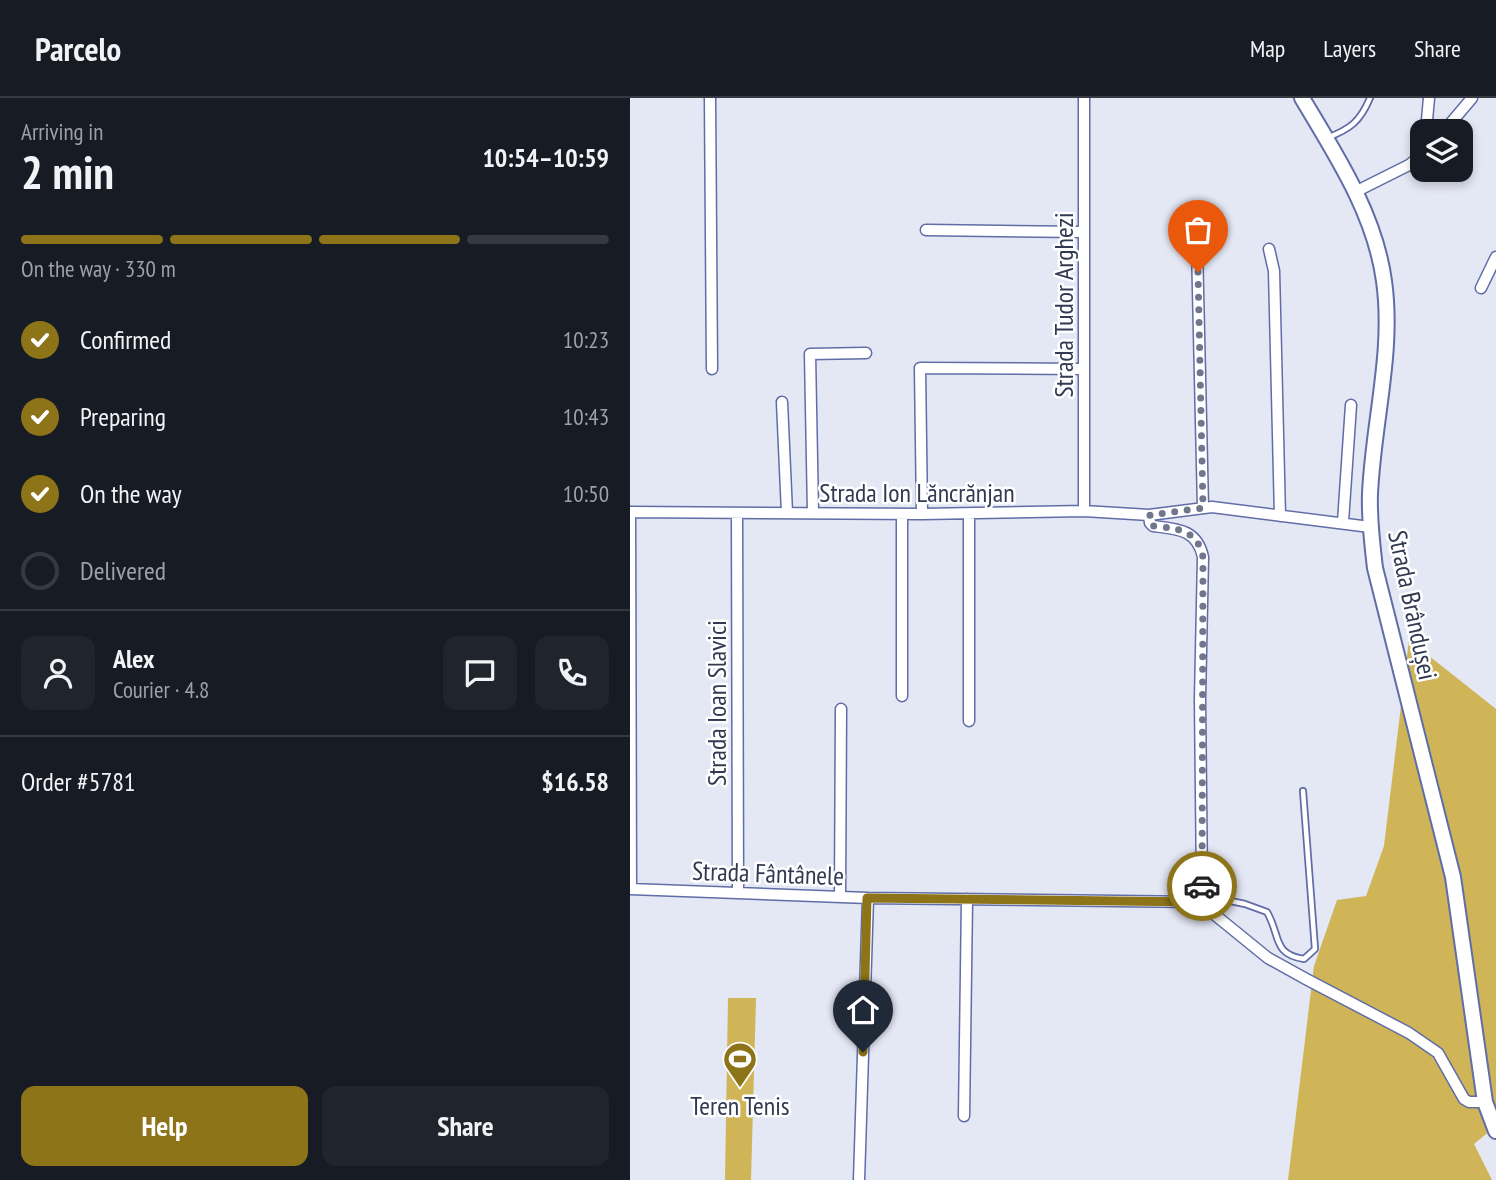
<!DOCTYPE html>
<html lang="en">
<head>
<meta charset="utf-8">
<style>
	body { margin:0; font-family:"PT Sans Narrow",sans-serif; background:#20242c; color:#f1f3f6; height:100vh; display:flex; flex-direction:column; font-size:26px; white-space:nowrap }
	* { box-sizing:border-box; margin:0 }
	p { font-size:23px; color:#9ea1a6 }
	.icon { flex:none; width:38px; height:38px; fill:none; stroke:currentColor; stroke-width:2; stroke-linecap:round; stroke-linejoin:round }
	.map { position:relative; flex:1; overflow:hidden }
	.side { display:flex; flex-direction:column; background:#171b24; width:630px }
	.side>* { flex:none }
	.buttons { position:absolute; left:780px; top:21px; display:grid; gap:14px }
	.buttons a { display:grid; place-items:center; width:63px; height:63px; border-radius:14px; background:#171b24; box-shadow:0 4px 10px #0003; font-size:35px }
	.pin { position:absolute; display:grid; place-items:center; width:60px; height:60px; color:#fff; margin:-72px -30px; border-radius:50% 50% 50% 0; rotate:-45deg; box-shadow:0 0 7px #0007 }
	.pin .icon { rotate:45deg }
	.courier { position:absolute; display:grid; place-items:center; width:70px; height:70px; margin:-35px; border:5px solid #8d7418; border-radius:50%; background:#fff; color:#222; box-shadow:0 2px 9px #0007 }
	.head em { font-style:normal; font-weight:600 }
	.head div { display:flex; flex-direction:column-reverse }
	.head { display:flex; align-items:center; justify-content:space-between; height:119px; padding:0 21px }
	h1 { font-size:46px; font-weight:600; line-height:52px }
	.bar { display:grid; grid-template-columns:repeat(4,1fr); gap:10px 7px; align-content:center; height:84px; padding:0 21px }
	.bar i { height:9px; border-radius:5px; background:#363941 }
	.bar .current { background:#8d7418 }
	.bar p { grid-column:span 4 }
	.line { display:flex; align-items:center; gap:18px; padding:0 21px; border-top:2px solid #363941 }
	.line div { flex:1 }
	.round { display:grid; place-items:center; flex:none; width:74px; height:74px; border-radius:14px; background:#20242c }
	ol { padding:0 21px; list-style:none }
	li { display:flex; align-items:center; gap:21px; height:77px }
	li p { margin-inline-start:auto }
	li .icon { padding:7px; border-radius:50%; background:#8d7418; color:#fff; stroke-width:4 }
	li:last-child { color:#9ea1a6 }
	li i { width:38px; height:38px; border:4px solid #363941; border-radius:50% }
	.action { display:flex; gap:14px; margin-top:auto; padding:14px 21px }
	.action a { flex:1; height:80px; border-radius:14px; background:#8d7418; color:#fff; font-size:28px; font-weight:600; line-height:80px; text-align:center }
	.action a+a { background:#20242c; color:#f1f3f6 }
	header { display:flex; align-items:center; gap:42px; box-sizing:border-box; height:98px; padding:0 35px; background:#171b24; border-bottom:2px solid #363941 }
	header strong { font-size:33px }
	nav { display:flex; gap:38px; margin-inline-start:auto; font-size:24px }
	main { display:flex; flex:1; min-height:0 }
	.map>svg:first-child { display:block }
	.green { fill:#cfb458 }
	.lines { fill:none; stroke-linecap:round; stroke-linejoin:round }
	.lane-casing { stroke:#606da6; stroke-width:8 }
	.street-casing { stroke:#606da6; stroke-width:13 }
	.secondary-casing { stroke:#606da6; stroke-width:18 }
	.lane { stroke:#fff; stroke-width:4.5 }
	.street { stroke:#fff; stroke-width:10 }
	.secondary { stroke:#fff; stroke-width:14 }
	.done { stroke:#70768b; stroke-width:7; stroke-dasharray:0 12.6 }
	.route { stroke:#8d7418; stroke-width:9 }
	.labels { text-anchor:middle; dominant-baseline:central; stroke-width:5; stroke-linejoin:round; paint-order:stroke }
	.street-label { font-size:26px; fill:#323952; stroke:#fff }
	.poi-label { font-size:26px; fill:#323952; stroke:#fff }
</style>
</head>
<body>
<header>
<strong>Parcelo</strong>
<nav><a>Map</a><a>Layers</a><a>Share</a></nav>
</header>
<main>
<section class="side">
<div class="head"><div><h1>2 min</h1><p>Arriving in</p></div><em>10:54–10:59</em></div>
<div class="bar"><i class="current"></i><i class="current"></i><i class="current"></i><i></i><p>On the way · 330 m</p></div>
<ol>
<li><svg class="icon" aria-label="check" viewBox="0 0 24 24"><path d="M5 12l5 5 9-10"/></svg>Confirmed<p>10:23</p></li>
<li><svg class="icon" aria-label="check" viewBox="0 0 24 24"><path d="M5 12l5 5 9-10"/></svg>Preparing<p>10:43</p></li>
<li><svg class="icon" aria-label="check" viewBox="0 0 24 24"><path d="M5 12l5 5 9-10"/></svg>On the way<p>10:50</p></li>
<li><i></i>Delivered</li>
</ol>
<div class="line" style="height:126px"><a class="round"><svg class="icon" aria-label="person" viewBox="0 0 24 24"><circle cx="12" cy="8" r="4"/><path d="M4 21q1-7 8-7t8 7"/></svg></a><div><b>Alex</b><p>Courier · 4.8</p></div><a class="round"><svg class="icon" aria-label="chat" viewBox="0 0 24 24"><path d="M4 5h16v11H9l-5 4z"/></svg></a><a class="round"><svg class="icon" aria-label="phone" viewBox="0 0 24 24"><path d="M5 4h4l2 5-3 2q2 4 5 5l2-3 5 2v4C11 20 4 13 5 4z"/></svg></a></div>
<div class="line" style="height:91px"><div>Order #5781</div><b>$16.58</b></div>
<div class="action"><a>Help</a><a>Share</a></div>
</section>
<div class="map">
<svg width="866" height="1082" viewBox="0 0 866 1082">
	<rect width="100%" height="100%" fill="#e4e7f4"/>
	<path class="green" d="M779 542 866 611V1028L844 1046 862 1082H658L684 868 707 802 736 798 754 748Z
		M98 900H126L121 1082H95Z"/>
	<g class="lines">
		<g class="lane-casing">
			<path id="lane" d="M697 40C720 31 730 24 740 0
				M572 797 615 806 637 814C651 838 642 856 674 861L685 851 673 693"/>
		</g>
		<g class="street-casing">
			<path id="street" d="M80 0 82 271
				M796 33 799 0
				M814 33 842 0
				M725 94 779 67 793 56
				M296 132 453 134
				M567 148 573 410
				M639 151 644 173 650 418
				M851 190 866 159
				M152 304 157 415
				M454 413V0
				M0 414 292 416 454 413 519 417 582 409 740 429
				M0 414 1 791
				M107 415 108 795
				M183 415 180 256 236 255
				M292 416 290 270 454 271
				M519 417 520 425 523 428C547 431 567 431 573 459L570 601 572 788 569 804
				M713 424 721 307
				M272 598V416
				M339 623V416
				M0 791 238 800 569 804
				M210 799 211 611
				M569 804 638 860 676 881 779 935 808 955 834 1001 839 1004H855
				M334 1018 337 801
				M229 1082 238 800"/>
		</g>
		<g class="secondary-casing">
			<path id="secondary" d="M672 0C706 57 745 116 754 183 764 254 743 325 740 396 739 421 742 445 745 470L823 779 855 1004 866 1033"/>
		</g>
		<use href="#lane" class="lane"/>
		<use href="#street" class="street"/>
		<use href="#secondary" class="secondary"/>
	</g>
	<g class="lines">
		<path class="done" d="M568 174 573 410 520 417V425L523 428C548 431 567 431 573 459L572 788"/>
		<path class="route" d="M233 954 237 800 569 804 572 788"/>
	</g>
	<defs>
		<g id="stadium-pin" transform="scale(1.75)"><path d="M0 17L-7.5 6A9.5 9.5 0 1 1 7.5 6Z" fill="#8d7418" stroke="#fff"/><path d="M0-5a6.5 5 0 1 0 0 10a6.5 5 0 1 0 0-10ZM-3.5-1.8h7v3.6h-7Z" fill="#fff"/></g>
	</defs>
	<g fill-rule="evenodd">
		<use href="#stadium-pin" x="110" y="961"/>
	</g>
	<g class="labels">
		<g class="street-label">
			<text transform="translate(433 207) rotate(-90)">Strada Tudor Arghezi</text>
			<text x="287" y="394">Strada Ion Lăncrănjan</text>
			<text transform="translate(783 507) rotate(78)">Strada Brândușei</text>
			<text transform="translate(86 605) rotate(-90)">Strada Ioan Slavici</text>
			<text transform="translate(138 775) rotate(2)">Strada Fântânele</text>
		</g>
		<g class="poi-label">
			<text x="110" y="1007">Teren Tenis</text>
		</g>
	</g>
</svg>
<div class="buttons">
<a><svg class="icon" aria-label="layers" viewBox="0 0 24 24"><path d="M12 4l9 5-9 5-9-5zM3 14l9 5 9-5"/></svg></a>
</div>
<div class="pin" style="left:568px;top:174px;background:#ea580c"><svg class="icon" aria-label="bag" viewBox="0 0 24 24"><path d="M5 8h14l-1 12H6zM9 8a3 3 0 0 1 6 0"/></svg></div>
<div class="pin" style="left:233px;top:954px;background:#1f2937"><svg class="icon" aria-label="home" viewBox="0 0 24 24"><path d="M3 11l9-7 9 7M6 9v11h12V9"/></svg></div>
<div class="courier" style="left:572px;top:788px"><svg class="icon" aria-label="car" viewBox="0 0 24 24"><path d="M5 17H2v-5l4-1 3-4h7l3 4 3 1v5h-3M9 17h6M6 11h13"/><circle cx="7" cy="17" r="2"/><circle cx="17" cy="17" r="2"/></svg></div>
</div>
</main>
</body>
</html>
